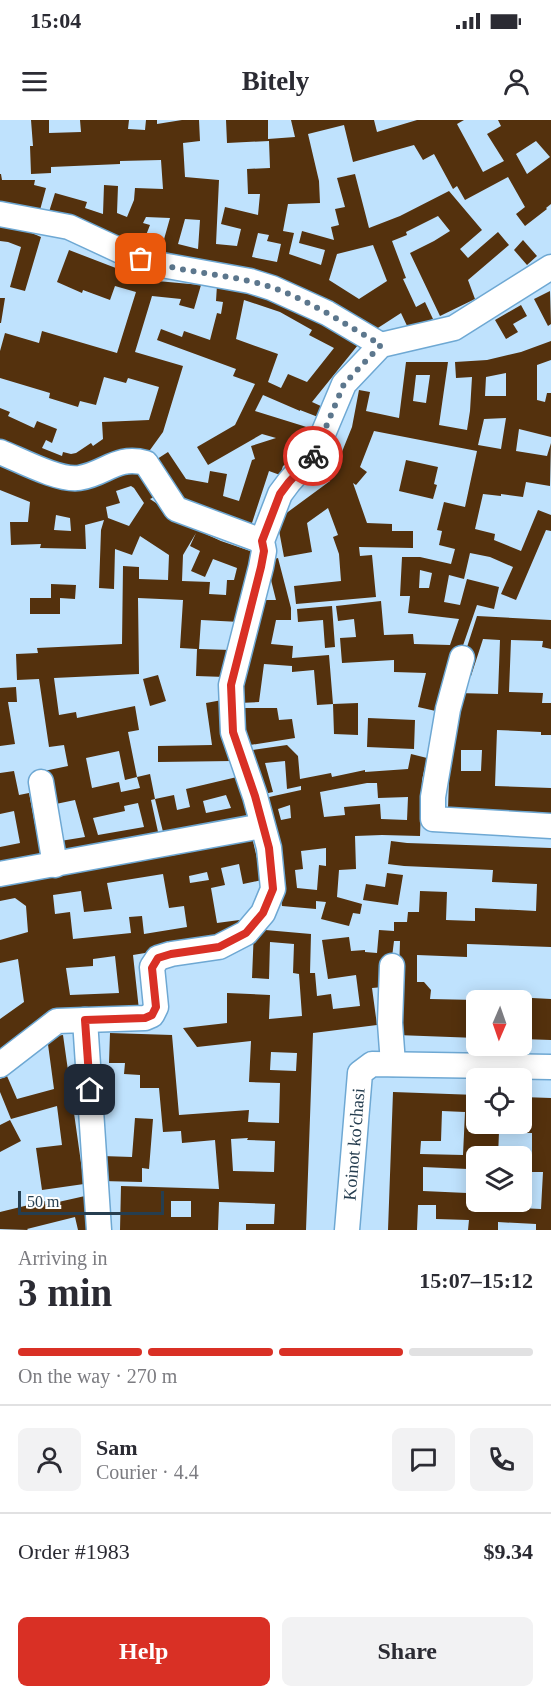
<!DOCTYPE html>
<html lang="en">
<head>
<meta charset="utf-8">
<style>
	body { margin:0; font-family:Georgia,serif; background:#f2f2f3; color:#2b2b33; height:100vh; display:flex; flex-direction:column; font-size:22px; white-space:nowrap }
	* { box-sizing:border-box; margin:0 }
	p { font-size:20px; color:#7c7c81 }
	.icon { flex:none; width:33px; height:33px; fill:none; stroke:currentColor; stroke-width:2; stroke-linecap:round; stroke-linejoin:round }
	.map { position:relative; height:1110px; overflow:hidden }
	.panel { display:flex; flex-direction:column; background:#fff; flex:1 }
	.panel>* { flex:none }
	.needle { width:39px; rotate:182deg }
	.tools { position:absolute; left:466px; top:870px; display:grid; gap:12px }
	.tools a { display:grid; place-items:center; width:66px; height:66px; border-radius:9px; background:#fff; box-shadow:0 3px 15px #0003; font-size:30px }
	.scale { position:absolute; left:18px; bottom:15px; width:146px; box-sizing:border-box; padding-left:6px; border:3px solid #263e50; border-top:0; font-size:16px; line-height:21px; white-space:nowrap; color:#263e50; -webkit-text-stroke:4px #fdfdfd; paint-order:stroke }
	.pin { position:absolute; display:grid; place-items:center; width:51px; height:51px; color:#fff; margin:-26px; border-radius:12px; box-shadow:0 3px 9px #0006 }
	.courier { position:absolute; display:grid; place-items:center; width:60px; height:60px; margin:-30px; border:4px solid #d93025; border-radius:50%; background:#fff; color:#222; box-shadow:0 2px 8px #0007 }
	.headline em { font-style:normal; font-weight:700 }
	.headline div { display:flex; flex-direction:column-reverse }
	.headline { display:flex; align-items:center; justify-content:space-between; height:102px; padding:0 18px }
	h1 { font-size:39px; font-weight:700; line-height:45px }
	.bar { display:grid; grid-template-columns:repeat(4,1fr); gap:9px 6px; align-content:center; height:72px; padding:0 18px }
	.bar i { height:8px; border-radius:4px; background:#e1e1e2 }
	.bar .on { background:#d93025 }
	.bar p { grid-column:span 4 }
	.line { display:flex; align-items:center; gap:15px; padding:0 18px; border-top:2px solid #e1e1e2 }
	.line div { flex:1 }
	.round { display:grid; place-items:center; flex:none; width:63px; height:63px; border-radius:9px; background:#f2f2f3 }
	.primary-button { display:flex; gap:12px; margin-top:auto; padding:12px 18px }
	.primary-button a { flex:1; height:69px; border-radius:9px; background:#d93025; color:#fff; font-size:24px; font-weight:700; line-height:69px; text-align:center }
	.primary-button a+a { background:#f2f2f3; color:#2b2b33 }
	.status { display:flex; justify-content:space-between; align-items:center; height:42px; padding:0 30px; background:#fff; direction:ltr }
	.status svg { height:16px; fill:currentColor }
	header { display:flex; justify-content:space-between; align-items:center; height:78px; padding:0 18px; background:#fff; font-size:27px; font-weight:700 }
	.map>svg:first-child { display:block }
	.building { fill:#54310d; fill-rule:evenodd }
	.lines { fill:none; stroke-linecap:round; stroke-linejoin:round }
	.minor-casing { stroke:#6ea8d3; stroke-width:27 }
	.minor { stroke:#fff; stroke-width:24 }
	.done { stroke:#5c778d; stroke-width:6; stroke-dasharray:0 10.8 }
	.route { stroke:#d93025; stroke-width:8 }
	.labels { text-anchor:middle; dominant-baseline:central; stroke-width:6; stroke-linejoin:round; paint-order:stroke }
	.street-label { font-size:18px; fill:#263e50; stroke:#fdfdfd }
</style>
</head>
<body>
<div class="status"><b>15:04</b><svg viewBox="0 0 49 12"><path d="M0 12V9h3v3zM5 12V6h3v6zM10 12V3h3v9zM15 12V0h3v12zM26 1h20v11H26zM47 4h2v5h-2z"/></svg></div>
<header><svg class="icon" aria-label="menu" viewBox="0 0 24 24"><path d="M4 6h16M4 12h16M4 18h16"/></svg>Bitely<svg class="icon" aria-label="person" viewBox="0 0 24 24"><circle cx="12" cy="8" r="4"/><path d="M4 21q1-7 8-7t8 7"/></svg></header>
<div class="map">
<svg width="551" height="1110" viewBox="0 0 551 1110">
	<rect width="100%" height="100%" fill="#bfe2fd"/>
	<path class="building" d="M31 0H49V13L81 12 80 0H129L128 9 145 10 146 0H157V4L182 0H199L200 21 183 23 185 57 219 60 216 124 237 126 241 109 221 104 225 87 258 95 260 74H248L247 49 270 48 269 21 227 23 226 0H268V19L295 17 291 0H374L377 12 417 0H464L457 4 483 52 504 41 487 14 501 6 498 0H551V84L546 88 547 89 525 106 516 94 525 87 508 57 465 80 457 66 453 69 434 34 423 40 414 25 353 42 344 5 308 14 319 61 320 83 288 84 283 111 294 113 289 134 321 145 325 130 299 123 302 111 334 120 331 107 339 105 335 89 345 87 337 58 355 54 369 108 400 96 449 71 482 110 460 129 468 138 498 112 509 125 468 160 475 179 440 196 410 133 434 121 450 111 438 96 406 112 407 115 392 121 406 158 403 159 416 187 425 182 433 199 409 210 401 193 367 215 159 137 170 98 146 97 143 103 150 105 141 128 48 95 55 73 87 82 85 88 103 94 104 65 118 66 117 93 127 97 134 80 135 68 163 69 161 40 120 41V44L51 47V53L31 54 30 26H33ZM536 21 550 37 527 54 516 34ZM185 99 200 100 198 129 178 124ZM258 113 269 115 267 121 281 124 277 142 252 137ZM373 125 387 161 359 179 329 160 337 134Z
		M0 54H1L2 60H35L34 65 46 68 40 90 0 82Z
		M0 104 13 105 41 117 25 171 10 167 21 127 8 122 0 121Z
		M523 120 537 136 527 145 514 130Z
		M69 130 121 150 157 161 201 165 194 189 179 185 181 179 152 176 135 232 183 246 163 312 150 330 112 332 86 348H57L0 325V288L10 292 8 296 34 308 37 301 57 309 52 323 46 320 42 328 62 336 63 332 71 334 76 333 91 323 93 326 103 319 102 302 149 300 159 267 128 258 126 263 104 257 96 285 80 281 78 287 49 278 50 273 0 258V231L5 213 39 223 42 211 117 233 136 172 115 166 110 180 83 170 82 173 57 162Z
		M217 165 246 167 362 220 312 282 323 287 318 297 300 290V291L263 275 255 291 313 309 308 328 283 346 280 355 269 351 251 406 184 388 154 341 168 332 186 359 208 363 210 351 227 354 223 376 239 381 252 340 255 339 251 326 276 318 262 314 208 345 197 327 235 305 255 264 233 256 236 249 157 220 161 209 182 217 184 211 210 220 217 193 221 194 223 182 216 181ZM244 180 280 192 312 210 309 215 334 228 307 262 288 254 281 268 268 262 278 234 236 219Z
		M550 171 551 204 548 206 534 179Z
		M0 178H5L1 203H0Z
		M521 185 527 196 513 204 518 212 506 219 495 200Z
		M551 221V240L537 245V280L545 282 547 273H551V317L519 309 516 331 547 336 551 323 550 366 526 362 523 377 501 374V376L483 374 475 409 495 414 494 420 521 431 538 390 551 395V411L546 410 516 480 501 474 513 447 490 437 470 433 464 459 449 455 444 482 460 485 467 459 499 467 494 489 477 485 440 592 418 587 426 553 394 552V540L342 543 340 518 356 517 354 499 338 501 336 486 381 481 384 515 413 514 414 524 450 525 459 499 408 493 410 476H400L402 437H420L451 444 455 429 439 425 442 411 437 410 444 382 465 387 477 331 374 311 360 347 367 352 356 365 353 363 367 403 392 404V411H413V428L359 427 360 436 372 435 376 477 296 484 294 466 341 461 339 434 333 417 338 415 328 388 307 403 312 432 284 437 277 400 330 361 327 359 335 349 352 307 359 270 370 272 366 291 399 298 406 242H448L439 305 467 310 470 291 472 257 456 258 455 242 487 240 521 232ZM506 253V276H485L486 257ZM416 255H430L426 283 413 281ZM506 298 501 329 478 325 484 299ZM420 450 432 453 429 468H419Z
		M406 340 438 347 434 364 437 365 433 379 399 371Z
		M0 345 46 364 135 350 143 355 156 376 150 379 197 410 221 421 256 433 240 502 201 500 199 529 231 530 225 557 196 556 197 529 180 528 183 480 138 478 139 554 54 558 59 595 76 592 77 598 135 586 139 610 128 612 137 657 125 660 119 631 86 638 92 668 119 662 121 672 140 668 137 657 150 654 155 679 151 680 160 721 57 738 54 722 85 717 75 680 51 685 44 651 68 646 64 625 49 627 39 559 17 560 16 534 38 533 37 528 122 524 123 446 139 447V459L168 460 169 435 140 416 132 435 115 429 114 469 99 468 101 410 104 400 85 405 86 429 40 428 41 424 11 425 10 402H28L30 382 0 370ZM131 366 134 368 144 383 129 406 108 398 106 387 120 383 116 371ZM56 395 70 398 71 411 54 410ZM196 413 190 426 200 431 191 451 205 457 213 439 237 448 234 460H227L226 475 209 474 210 462 182 461 183 435ZM138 683 144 707 98 715 93 698 125 691 124 686Z
		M278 438 291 488V500H276L271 524 293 526 292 538 329 535 333 584 317 585 314 550 292 552V546L264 544 259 582 239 583 257 480H276L271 460 264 459 266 441Z
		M51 464 76 465 75 479 60 478V494H30V478H51Z
		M332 486 335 527 325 528 323 500 298 502 297 489Z
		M477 496 551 500V529L542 527 543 521 511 520 509 572 543 573 542 583H551V615H541V612L497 610 495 666 551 668V695L538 694V692L448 689 451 595 457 573 498 574 500 520 483 519 471 556 459 552ZM461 630H482L481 651H461Z
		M158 555 166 581 150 586 143 559Z
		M16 567 17 582H8L15 624 0 626V568Z
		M222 580 232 641 158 642V626L212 625 206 583Z
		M358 583V615L334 614 333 584Z
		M239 588H277L279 600 292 599 295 618 244 626Z
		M368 598 415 600 414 629 367 627Z
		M287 625 298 636 300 659 331 653 332 657 365 650V652L408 649 411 634 427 638 422 660 420 716 382 715 355 716 356 749 339 750 337 777 362 784 360 794 353 793 349 806 321 799 326 782 316 781V789L282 786 273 722 260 679 301 670V666L287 669 285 641 265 643 273 672 259 675 246 631ZM367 663H377L378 678 408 677 407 700 381 699 380 684 344 687 345 695 324 697 320 672ZM290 685 291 698 281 700 278 689ZM326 728V746L319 745 317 770 297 768 295 750 303 749 301 731Z
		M14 651 19 675 29 673 42 741 0 750V727L20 723 14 691 0 694V653Z
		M237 657 252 702 165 720 155 679 174 675 177 690 190 687 186 669ZM226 675 231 688 206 693 203 681Z
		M252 717 262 760 243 764 239 744 221 748 225 765 211 768 217 803 247 799 223 820 133 835 139 890 55 894 0 937V899L24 882 18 839 0 843V820L28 812 26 786 15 778 0 781V762L176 735ZM207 752 209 760 190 763 189 756ZM163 754 169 788 184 786 187 807 144 814 142 796 129 797 131 813 73 819 70 792 55 794 53 775 81 771 84 792 112 789 107 763ZM115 836 119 873 70 875 66 848 93 846V839Z
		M391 721 407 723 551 728V827L467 824V837L417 835V862H424L431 870 430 879 477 880V918L397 915 400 821H394L392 837H385L383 867 372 868 377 905 313 913 306 1110H246V1104H274L275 1084 219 1082 218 1110H120L121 1066 219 1069 215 1020 182 1023 181 1011 163 1012 159 968H140V955L124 954 125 943H109L110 913 172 915 179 995 249 990 248 1002 279 1003 280 963 249 962 251 921 197 927 183 908 227 903V873L270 875 269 899 302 896 299 854 293 853 294 824 270 822 269 859 252 858 254 809 311 814 310 853H315L317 876 331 874 333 889 360 886 356 855 328 859 322 820 349 817 351 831 365 830V832L377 833 379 810 394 811V802H407L408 792H419L420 771 447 772 446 800 475 801V788L536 791 537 764 492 762 493 750 404 746 388 744ZM271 932 297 933 296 951 270 950ZM248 1018 247 1020 275 1021 274 1052 233 1051 231 1019ZM171 1081H191V1097H171Z
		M387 753 403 755 398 785 363 780 366 764 385 767Z
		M532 878 551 879V920L522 919V882H532Z
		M63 915 84 1064 42 1070 36 1028 62 1025 57 986 11 999 0 972V959L7 956 17 979 54 969 47 917Z
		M393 972 477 975V1004H522V977L551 978V1110H536V1104L498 1102V1110H468L469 1100 436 1099V1085H418L417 1110H388ZM442 991 465 992 463 1035 420 1034 421 1021H441ZM499 1012 532 1013V1038H522V1052H543L541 1089 497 1087V1082H477V1036H498ZM423 1047 468 1049 467 1073 423 1071Z
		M135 998 153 999 149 1049 142 1048V1062L102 1061V1036L132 1037Z
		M10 1000 21 1021 0 1032V1005Z
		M85 1076 92 1110H78L75 1097 27 1109 28 1110 0 1109V1092L45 1081V1085Z"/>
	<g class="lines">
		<g class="minor-casing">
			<g id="minor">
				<path d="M0 94 69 107 127 134 156 144 250 161 272 168 327 193 381 225"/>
				<path d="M0 332C20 340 59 361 79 358 106 354 116 335 146 343L176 389 262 421"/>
				<path d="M462 538 448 589 433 677V699L551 706"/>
				<path d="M41 662 55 745"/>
				<path d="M0 754 262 706"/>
				<path d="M392 846 390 903 393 944"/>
				<path d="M85 900 145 898 152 895 156 887 152 847 158 838 171 834 219 827 246 813 263 793 273 769 269 728 255 676 233 612 231 565 261 447 264 431 262 421 280 374 289 362 315 333 344 264 381 225 454 208 551 147"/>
				<path d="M0 945 57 901 85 900 99 1110"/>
				<path id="s1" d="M347 1110 360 953 372 944 551 947"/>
			</g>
		</g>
		<use href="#minor" class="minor"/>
	</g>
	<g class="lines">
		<path class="done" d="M141 139C177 151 213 153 249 161 296 171 340 201 381 225L344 264 315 333 313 336"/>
		<path class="route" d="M90 970 85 900 145 898 152 895 156 887 152 848 158 838 171 834 219 827 246 813 263 793 273 769 269 728 255 676 233 612 231 565 261 447 264 431 262 421 280 374 289 362 313 336"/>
	</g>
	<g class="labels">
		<g class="street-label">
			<text stroke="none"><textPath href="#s1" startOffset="86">Koinot ko'chasi</textPath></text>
		</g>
	</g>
</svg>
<div class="tools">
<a><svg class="needle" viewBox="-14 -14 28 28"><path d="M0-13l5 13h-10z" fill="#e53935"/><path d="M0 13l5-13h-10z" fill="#7c7c81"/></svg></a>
<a><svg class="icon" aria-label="locate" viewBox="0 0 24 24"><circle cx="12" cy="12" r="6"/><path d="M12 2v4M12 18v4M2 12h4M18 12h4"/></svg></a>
<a><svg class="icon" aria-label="layers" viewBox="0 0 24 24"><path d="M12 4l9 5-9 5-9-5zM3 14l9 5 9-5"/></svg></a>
</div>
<div class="scale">50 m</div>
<div class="pin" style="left:141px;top:139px;background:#ea580c"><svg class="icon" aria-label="bag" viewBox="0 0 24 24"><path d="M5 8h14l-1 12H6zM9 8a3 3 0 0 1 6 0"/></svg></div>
<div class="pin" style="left:90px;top:970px;background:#1f2937"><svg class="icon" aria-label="home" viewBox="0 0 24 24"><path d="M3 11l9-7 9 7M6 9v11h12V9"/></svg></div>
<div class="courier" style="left:313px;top:336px"><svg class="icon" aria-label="bike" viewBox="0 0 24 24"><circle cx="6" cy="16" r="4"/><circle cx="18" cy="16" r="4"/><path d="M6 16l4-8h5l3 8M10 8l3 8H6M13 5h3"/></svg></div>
</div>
<section class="panel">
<div class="headline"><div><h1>3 min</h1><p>Arriving in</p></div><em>15:07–15:12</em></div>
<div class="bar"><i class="on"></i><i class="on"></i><i class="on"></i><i></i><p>On the way · 270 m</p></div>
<div class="line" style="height:108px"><a class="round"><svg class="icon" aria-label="person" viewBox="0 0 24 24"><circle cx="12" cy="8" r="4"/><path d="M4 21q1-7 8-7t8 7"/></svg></a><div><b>Sam</b><p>Courier · 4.4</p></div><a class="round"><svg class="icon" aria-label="chat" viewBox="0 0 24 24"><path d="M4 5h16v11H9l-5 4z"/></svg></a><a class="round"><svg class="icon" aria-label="phone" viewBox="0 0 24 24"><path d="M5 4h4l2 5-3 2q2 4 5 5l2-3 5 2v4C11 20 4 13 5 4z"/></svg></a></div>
<div class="line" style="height:78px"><div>Order #1983</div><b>$9.34</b></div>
<div class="primary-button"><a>Help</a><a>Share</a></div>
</section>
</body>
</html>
